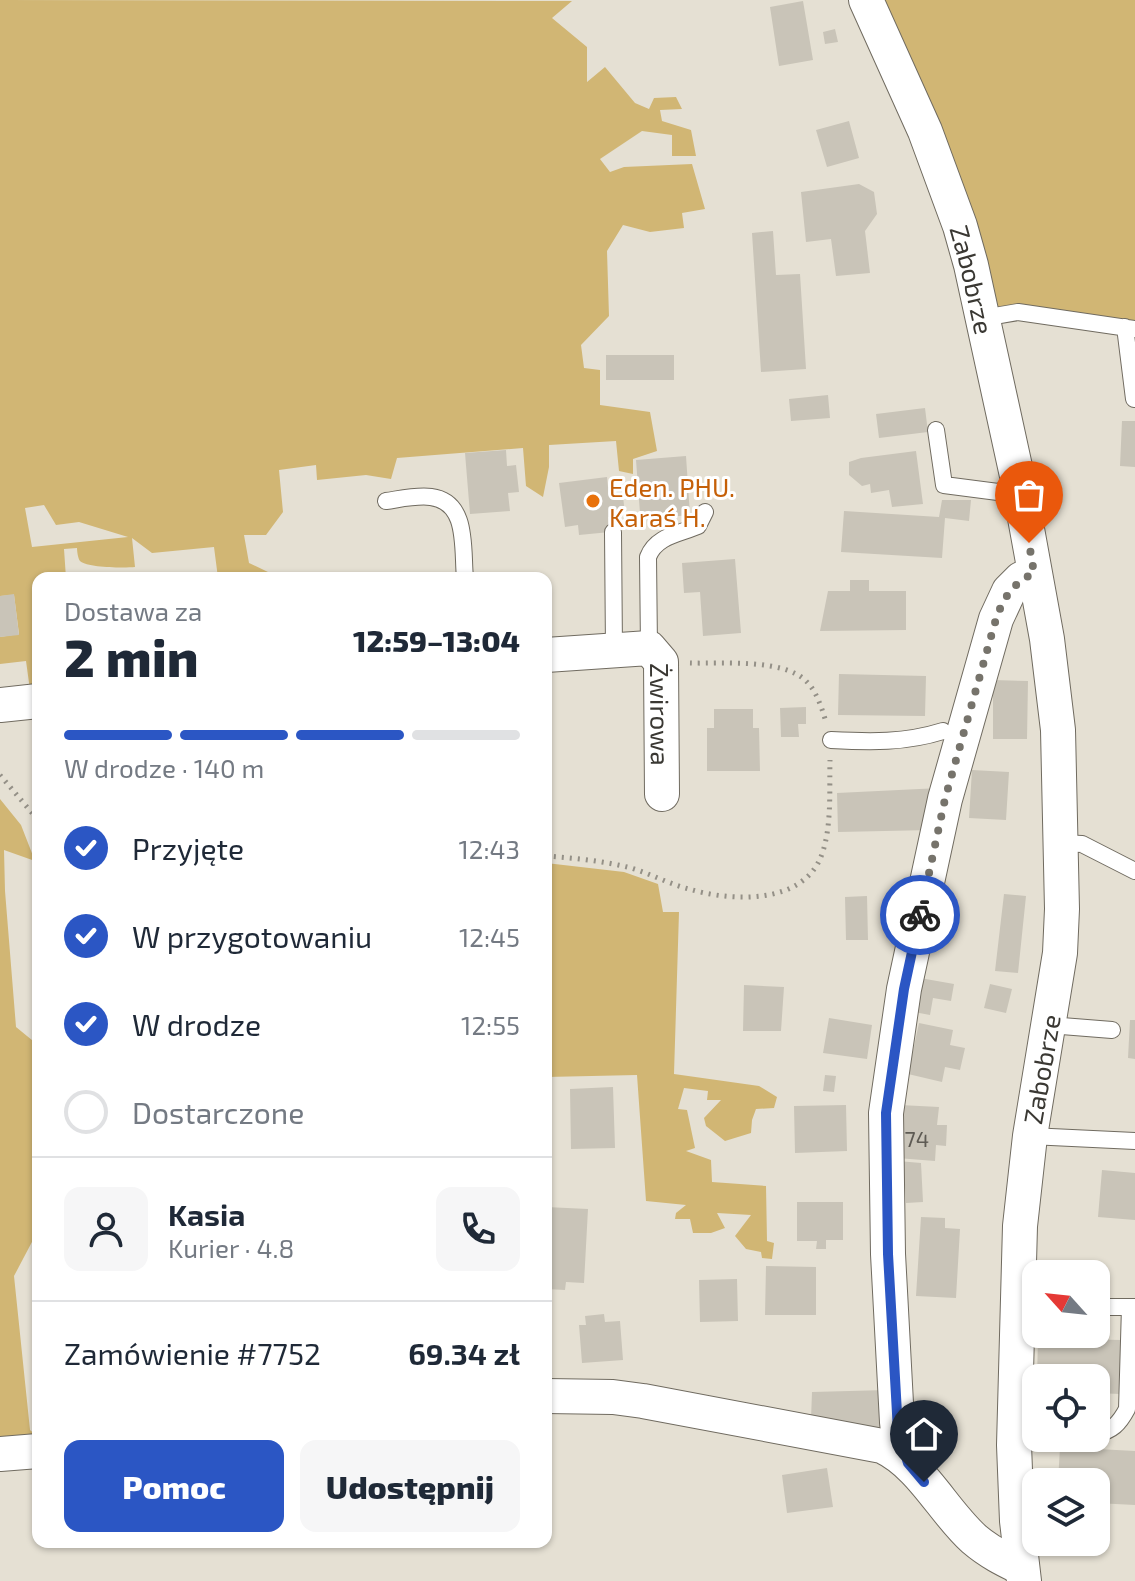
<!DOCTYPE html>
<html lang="pl">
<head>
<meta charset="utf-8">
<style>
	body { margin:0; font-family:"Exo 2",sans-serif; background:#f6f6f7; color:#1f2937; height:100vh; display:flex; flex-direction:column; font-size:30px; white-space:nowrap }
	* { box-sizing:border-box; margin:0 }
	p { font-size:26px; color:#747a83 }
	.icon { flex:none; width:44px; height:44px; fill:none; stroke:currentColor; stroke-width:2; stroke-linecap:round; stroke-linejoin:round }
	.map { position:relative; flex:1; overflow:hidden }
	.details { position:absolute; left:32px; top:572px; width:520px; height:976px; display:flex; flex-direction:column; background:#fff; border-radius:16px; box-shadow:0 2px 6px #0004 }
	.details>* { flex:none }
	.needle { width:52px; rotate:297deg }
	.buttons { position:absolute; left:1022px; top:1260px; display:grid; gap:16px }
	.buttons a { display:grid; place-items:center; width:88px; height:88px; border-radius:16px; background:#fff; box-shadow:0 2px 6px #0004; font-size:40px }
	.pin { position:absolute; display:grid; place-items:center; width:68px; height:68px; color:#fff; margin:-82px -34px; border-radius:50% 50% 50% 0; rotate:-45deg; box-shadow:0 0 8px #0007 }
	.pin .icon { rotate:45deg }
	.courier { position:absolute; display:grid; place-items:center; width:80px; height:80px; margin:-40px; border:6px solid #2b56c4; border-radius:50%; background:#fff; color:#222; box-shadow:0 2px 10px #0007 }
	.head em { font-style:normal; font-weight:800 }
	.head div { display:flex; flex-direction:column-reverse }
	.head { display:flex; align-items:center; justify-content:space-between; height:136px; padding:0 32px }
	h1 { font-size:52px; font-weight:800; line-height:60px }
	.bar { display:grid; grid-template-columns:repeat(4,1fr); gap:12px 8px; align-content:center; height:96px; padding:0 32px }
	.bar i { height:10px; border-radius:6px; background:#e0e1e3 }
	.bar .active { background:#2b56c4 }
	.bar p { grid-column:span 4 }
	.line { display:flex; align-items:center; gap:20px; padding:0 32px; border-top:2px solid #e0e1e3 }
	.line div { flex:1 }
	.round { display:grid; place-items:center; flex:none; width:84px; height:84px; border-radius:16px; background:#f6f6f7 }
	ol { padding:0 32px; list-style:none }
	li { display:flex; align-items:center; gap:24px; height:88px }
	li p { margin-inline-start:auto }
	li .icon { padding:8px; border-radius:50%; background:#2b56c4; color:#fff; stroke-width:4 }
	li:last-child { color:#747a83 }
	li i { width:44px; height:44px; border:4px solid #e0e1e3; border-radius:50% }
	.action { display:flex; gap:16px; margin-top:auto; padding:16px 32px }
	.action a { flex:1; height:92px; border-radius:16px; background:#2b56c4; color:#fff; font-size:32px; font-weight:800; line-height:92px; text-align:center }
	.action a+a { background:#f6f6f7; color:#1f2937 }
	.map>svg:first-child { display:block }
	.green { fill:#d1b674; fill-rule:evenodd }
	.building { fill:#c9c4b8 }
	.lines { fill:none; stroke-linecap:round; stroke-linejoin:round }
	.lane-casing { stroke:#706b60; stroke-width:18 }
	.street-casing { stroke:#706b60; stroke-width:36 }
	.path { stroke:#949087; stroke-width:5; stroke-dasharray:2 6; stroke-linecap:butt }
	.lane { stroke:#fff; stroke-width:16 }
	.street { stroke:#fff; stroke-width:34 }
	.done { stroke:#76736b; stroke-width:8; stroke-dasharray:0 14.4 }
	.route { stroke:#2b56c4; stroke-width:10 }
	.food-dot { fill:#e8710a; stroke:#fff; stroke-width:3 }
	.labels { text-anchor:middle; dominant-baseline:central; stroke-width:6; stroke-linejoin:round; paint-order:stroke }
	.number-label { font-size:22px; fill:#5e5b54 }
	.street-label { font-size:26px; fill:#3a3833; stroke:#fff }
	.food-label { font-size:26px; fill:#c56008; stroke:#fff; text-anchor:start }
</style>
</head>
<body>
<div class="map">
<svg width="1135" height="1581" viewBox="0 0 1135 1581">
	<rect width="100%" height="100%" fill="#e5e0d3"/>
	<path class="green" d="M0 0 572 1 552 18 587 47V82L605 67 635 103 649 109 654 98 676 97 682 109 660 110 662 121 691 130 696 156H672V135L642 131 600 159 610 172 624 167 692 164 705 209 682 213 684 228 650 232 623 225 607 251 609 316 581 345 584 368 600 370V405L650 412 657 451 633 459V474L619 471 616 441 549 445V467L543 497 526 486 523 448 397 458 391 479 366 475 317 480 316 465 279 470 283 512 266 535H244L249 563 268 572V578H218L214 547 152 553 132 538 135 567C125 568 88 568 80 561 78 559 77 551 77 548L64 549 66 578H38V689L30 690 26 661 0 664V637L19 634 14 595 0 596ZM44 505 56 525 79 522 128 537 32 547 25 508Z
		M866 0H1135V329L1018 312 983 318Z
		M0 799 21 825 35 861 4 850 5 891 16 1027 38 1045V1240H33L14 1276 30 1430 38 1437 0 1446Z
		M546 863 624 872 658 884 663 912H679L674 1074 759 1086 777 1097 774 1108 756 1109 752 1120 751 1133 725 1141 706 1126 704 1118 721 1100H707L708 1091 684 1088 678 1109 687 1110 695 1148 686 1151 711 1160 712 1182 766 1186 767 1241 774 1243 772 1259 762 1258 761 1252 746 1249 735 1236 751 1215 717 1213 725 1228 711 1233H693L690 1219H675L676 1213 686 1205 646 1201 637 1075 546 1077Z"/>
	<path class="building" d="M803 1 813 60 779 66 770 7Z
		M835 29 838 42 825 44 823 32Z
		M849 121 859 158 827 167 816 130Z
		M859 184 874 192 877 214 865 231 870 273 836 276 831 239 806 242 801 192Z
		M773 231 776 275 800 274 806 369 761 372 752 233Z
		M606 355H674V380H606Z
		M828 395 830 418 791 421 789 399Z
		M925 408 928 432 879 438 876 414Z
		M1122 421H1135V467L1120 466Z
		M506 450 507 466 516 465 519 492 508 493 510 511 470 514 465 453Z
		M916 451 923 504 892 507 889 490 871 493 870 484 862 486 849 475V462L861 458Z
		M686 456 690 515 657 518 656 512 640 513 636 460Z
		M607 477 608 487 622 486 625 515 608 517 610 532 579 535 578 525 565 527 559 483Z
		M942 500H971L969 521 945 518 942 558 841 552 844 511 939 517Z
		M735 559 741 633 703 636 700 592 684 593 682 563Z
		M850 580H869V591H906V630L820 631 828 591H850Z
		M14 594 19 635 0 637V596Z
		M839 674 926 676 925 716 838 715Z
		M993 680 1028 681 1027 739H993Z
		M806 707V724H798L799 737H781L780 708Z
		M714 709H753V728H759L760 771H707V728H714Z
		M972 770 1009 772 1006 820 969 818Z
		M940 788 931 830 838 832 837 793Z
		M1004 894 1026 896 1018 973 995 971Z
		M867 896 868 940H846L845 897Z
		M920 978 954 984 951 1001 933 998 930 1015 914 1012Z
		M990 984 1012 989 1006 1013 984 1008Z
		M744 985 784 987 781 1031H743Z
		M829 1018 872 1025 867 1059 823 1053Z
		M1130 1020H1135V1059L1128 1058Z
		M919 1023 953 1030 950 1045 965 1048 960 1070 945 1067 942 1082 908 1074Z
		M825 1075 836 1076 834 1092 823 1091Z
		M613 1087 615 1148 571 1149 570 1089Z
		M846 1105 847 1151 795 1153 794 1106Z
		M900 1105 939 1107 937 1125H947L946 1146 936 1145 935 1161 897 1158Z
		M898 1161 921 1163 923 1202 906 1203 905 1186H898Z
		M1102 1170 1135 1173V1220L1098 1217Z
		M797 1202H843V1240H826V1249H816L817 1241H797Z
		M546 1207 588 1209 584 1283 566 1282 565 1290 546 1289Z
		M921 1217 945 1218V1228L960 1229 956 1298 916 1296Z
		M766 1266 816 1267V1315H765Z
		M737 1279 738 1321 700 1322 699 1280Z
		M604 1314 605 1322 620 1321 623 1360 582 1363 579 1325H586L585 1316Z
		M1038 1338 1121 1340 1120 1394 1096 1393V1378H1037Z
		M887 1390 890 1430 811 1419 812 1392Z
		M1060 1447 1135 1451V1505L1096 1503V1482H1058Z
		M827 1468 833 1507 787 1513 782 1475Z"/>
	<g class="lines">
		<g class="lane-casing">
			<path id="lane" d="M983 318 1018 312 1135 329
				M1125 327 1134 399
				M936 430 944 485 998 492 1019 485
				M386 501C400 499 417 495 431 497 469 502 462 549 465 578
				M613 532 614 650
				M649 648 648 557C656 536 679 534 698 526L705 512
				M831 740C870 742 905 743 943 731
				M1061 843 1082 844 1135 871
				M1049 1025 1112 1030
				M1030 1136 1135 1141
				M1096 1307H1135
				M1096 1434C1112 1431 1119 1424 1127 1409L1130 1307
				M1051 1440 1066 1438"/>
		</g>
		<g class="street-casing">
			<g id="street">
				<path id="s1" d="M866 0 925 131 960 226 971 265 1019 485 1047 639 1058 730 1062 909 1060 953 1030 1136 1020 1226 1014 1445 1017 1521 1024 1581"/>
				<path id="s2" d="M546 655 649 648 661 662 662 794"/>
				<path d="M0 705 38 701"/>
				<path d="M546 1396 613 1397 643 1401 882 1446C922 1465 942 1510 974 1539 989 1552 1005 1560 1022 1568"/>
				<path d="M0 1454 38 1451"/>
				<path d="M908 1463 899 1441 897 1422 888 1254 886 1113 904 989 945 799 996 619 1009 591 1021 579 1034 573"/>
			</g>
		</g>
		<path class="path" d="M690 663C721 664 785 658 807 682 817 692 822 709 826 722
			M0 775 38 820
			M546 856C574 858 604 861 631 868 651 874 669 884 689 889 725 900 784 904 811 873 834 848 829 792 830 760"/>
		<use href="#lane" class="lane"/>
		<use href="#street" class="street"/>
	</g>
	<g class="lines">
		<path class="done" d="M920 915 945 799 996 619C1004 596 1013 584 1034 573L1029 543"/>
		<path class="route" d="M920 915 904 989 886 1113 888 1254 898 1431 908 1463 924 1482"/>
	</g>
	<circle class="food-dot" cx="593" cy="501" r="8"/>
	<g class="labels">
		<g class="number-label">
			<text x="917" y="1138">74</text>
		</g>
		<g class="street-label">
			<text stroke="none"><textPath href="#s1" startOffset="300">Zabobrze</textPath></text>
			<text stroke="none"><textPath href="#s2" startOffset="174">Żwirowa</textPath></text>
			<text transform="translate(1041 1069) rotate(-80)">Zabobrze</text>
		</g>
		<g class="food-label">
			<text x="609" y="486">Eden. PHU.<tspan x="609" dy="30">Karaś H.</tspan></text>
		</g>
	</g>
</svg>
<div class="buttons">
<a><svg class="needle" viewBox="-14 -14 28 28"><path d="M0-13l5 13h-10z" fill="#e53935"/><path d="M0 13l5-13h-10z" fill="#747a83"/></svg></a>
<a><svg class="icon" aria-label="locate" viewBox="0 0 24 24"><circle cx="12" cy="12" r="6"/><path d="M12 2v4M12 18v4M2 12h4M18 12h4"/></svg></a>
<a><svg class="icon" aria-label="layers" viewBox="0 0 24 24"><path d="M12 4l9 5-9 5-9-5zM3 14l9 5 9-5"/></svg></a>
</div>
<div class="pin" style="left:1029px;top:543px;background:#ea580c"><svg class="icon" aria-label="bag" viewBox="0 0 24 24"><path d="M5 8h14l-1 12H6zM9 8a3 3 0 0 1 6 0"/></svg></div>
<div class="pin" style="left:924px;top:1482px;background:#1f2937"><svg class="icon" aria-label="home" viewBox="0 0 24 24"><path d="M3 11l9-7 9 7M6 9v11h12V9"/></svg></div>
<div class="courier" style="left:920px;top:915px"><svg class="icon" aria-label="bike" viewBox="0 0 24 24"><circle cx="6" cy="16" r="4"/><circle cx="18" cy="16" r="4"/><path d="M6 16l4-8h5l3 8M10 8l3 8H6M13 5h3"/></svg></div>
<section class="details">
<div class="head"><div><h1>2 min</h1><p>Dostawa za</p></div><em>12:59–13:04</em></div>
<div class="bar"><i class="active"></i><i class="active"></i><i class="active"></i><i></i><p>W drodze · 140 m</p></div>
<ol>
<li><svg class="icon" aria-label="check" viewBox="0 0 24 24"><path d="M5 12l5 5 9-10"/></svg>Przyjęte<p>12:43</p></li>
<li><svg class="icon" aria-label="check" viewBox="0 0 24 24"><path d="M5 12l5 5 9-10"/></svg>W przygotowaniu<p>12:45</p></li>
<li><svg class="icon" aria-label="check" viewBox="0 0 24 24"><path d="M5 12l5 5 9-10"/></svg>W drodze<p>12:55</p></li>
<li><i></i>Dostarczone</li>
</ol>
<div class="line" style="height:144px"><a class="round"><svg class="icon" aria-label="person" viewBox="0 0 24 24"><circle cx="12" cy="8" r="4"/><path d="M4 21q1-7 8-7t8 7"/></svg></a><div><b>Kasia</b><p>Kurier · 4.8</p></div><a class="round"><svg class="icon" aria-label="phone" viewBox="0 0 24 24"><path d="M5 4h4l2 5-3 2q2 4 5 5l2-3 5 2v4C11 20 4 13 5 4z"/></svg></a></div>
<div class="line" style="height:104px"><div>Zamówienie #7752</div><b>69.34 zł</b></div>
<div class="action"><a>Pomoc</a><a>Udostępnij</a></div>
</section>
</div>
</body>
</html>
